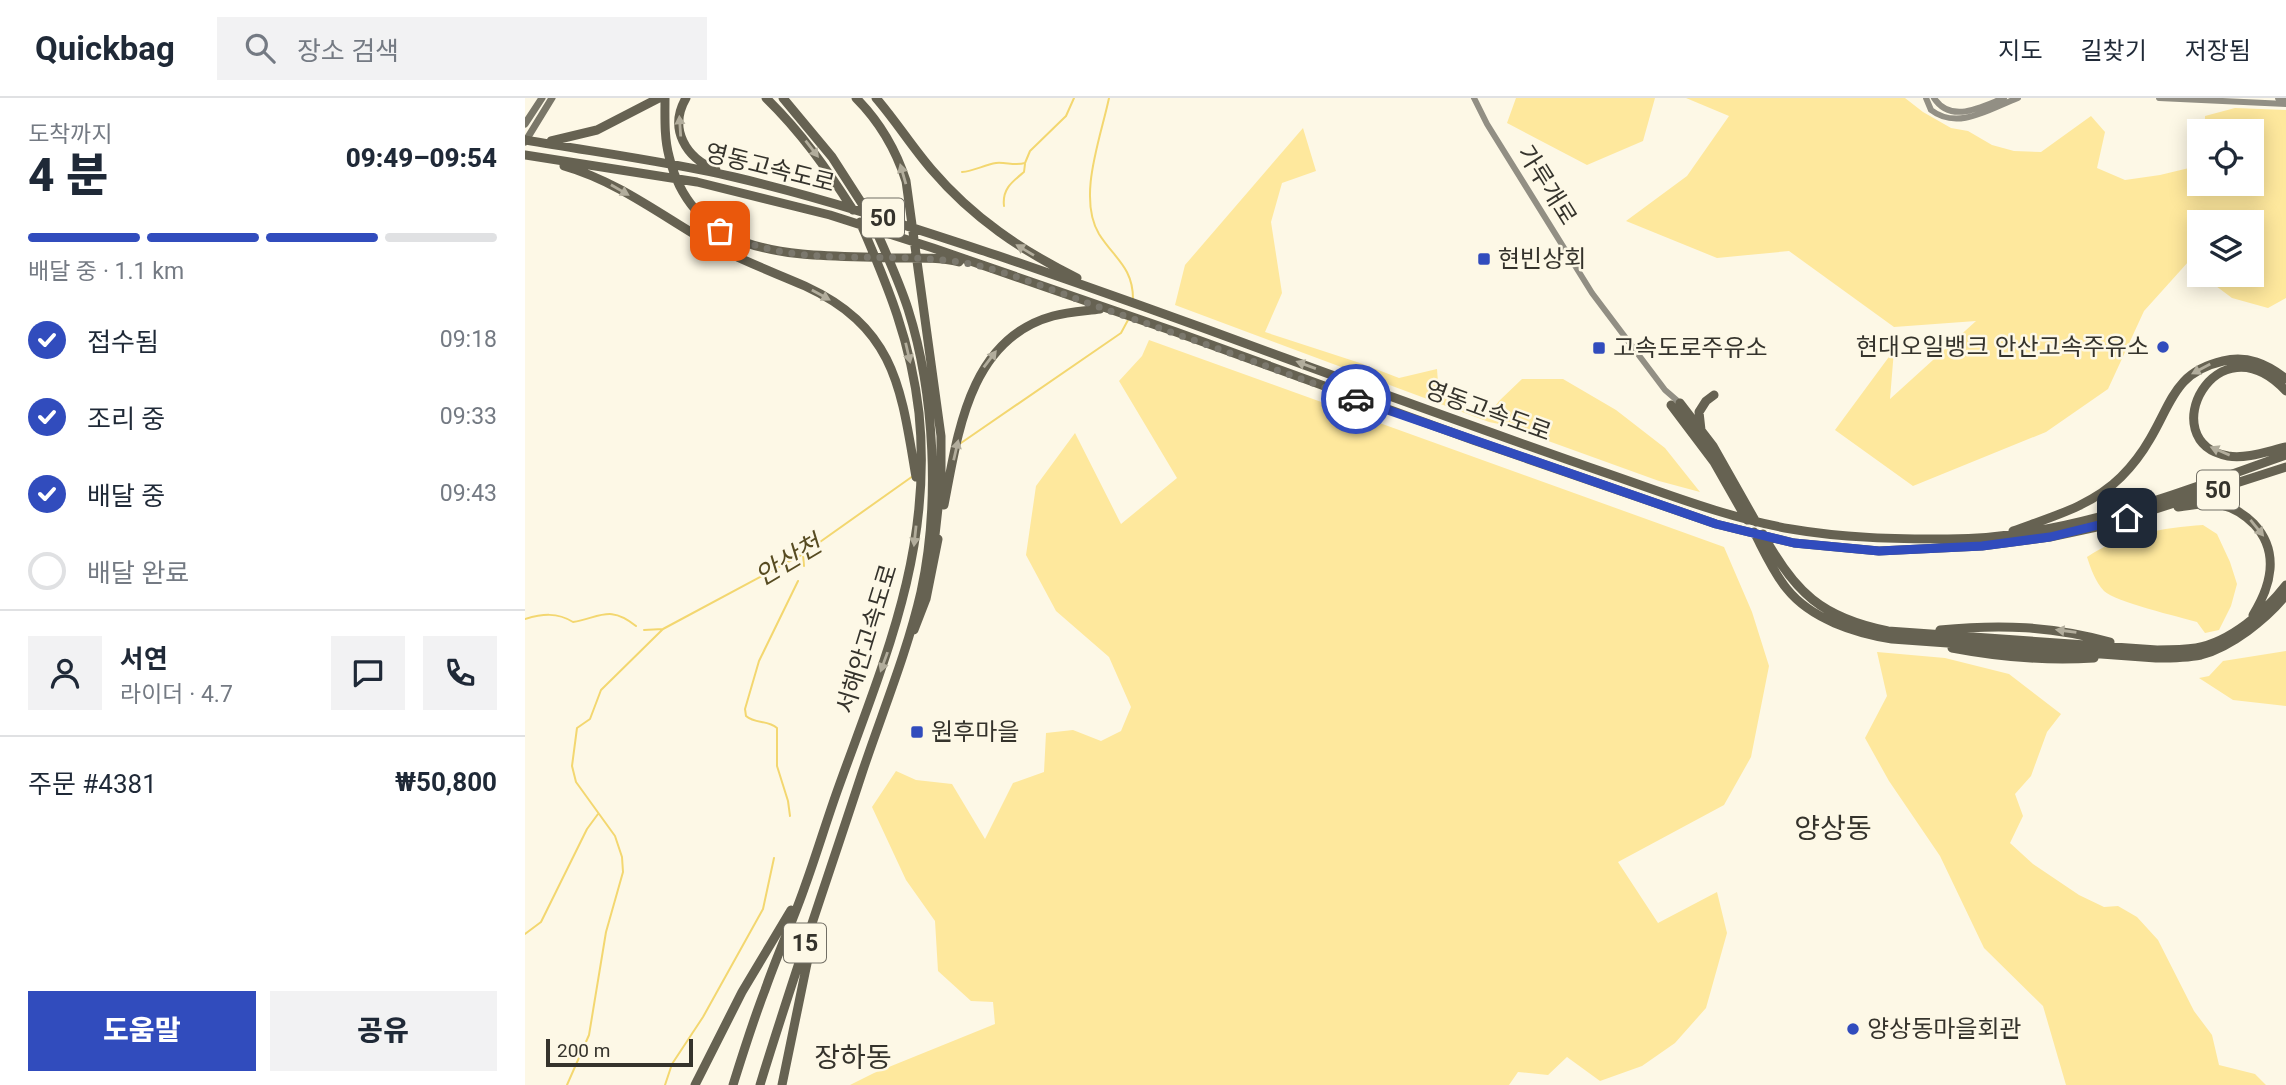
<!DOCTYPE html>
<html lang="ko">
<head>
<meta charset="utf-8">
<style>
	body { margin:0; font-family:Roboto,"Noto Sans KR",sans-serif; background:#f2f2f3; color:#1f2937; height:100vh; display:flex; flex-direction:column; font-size:26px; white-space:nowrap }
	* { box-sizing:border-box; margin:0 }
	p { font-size:23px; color:#747a83 }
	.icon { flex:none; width:38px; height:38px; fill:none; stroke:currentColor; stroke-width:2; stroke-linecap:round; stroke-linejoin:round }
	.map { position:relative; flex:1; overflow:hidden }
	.side { display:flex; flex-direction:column; background:#fff; width:525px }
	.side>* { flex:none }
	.fabs { position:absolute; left:1662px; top:21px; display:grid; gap:14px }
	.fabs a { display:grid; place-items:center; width:77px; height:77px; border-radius:0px; background:#fff; box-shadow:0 4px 18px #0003; font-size:35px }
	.scale { position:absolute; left:21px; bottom:18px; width:147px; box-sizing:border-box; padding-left:7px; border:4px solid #35332c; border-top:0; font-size:19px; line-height:24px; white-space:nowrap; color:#35332c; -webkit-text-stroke:5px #fdf8e6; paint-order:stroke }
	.pin { position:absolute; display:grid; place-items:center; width:60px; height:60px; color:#fff; margin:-30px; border-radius:14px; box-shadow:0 4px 10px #0006 }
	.courier { position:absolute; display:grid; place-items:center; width:70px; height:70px; margin:-35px; border:5px solid #314cbd; border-radius:50%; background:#fff; color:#222; box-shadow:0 2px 9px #0007 }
	.headline em { font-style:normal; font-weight:800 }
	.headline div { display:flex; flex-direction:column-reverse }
	.headline { display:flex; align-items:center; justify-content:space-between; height:119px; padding:0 28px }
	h1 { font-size:46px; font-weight:800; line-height:52px }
	.bar { display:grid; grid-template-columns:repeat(4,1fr); gap:10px 7px; align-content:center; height:84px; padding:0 28px }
	.bar i { height:9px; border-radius:5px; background:#e0e1e3 }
	.bar .on { background:#314cbd }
	.bar p { grid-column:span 4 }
	.line { display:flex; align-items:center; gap:18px; padding:0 28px; border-top:2px solid #e0e1e3 }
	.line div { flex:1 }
	.round { display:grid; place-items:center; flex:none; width:74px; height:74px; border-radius:0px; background:#f2f2f3 }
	ol { padding:0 28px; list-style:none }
	li { display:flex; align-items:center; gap:21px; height:77px }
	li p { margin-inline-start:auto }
	li .icon { padding:7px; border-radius:50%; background:#314cbd; color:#fff; stroke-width:4 }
	li:last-child { color:#747a83 }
	li i { width:38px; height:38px; border:4px solid #e0e1e3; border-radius:50% }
	.button { display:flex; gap:14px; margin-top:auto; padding:14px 28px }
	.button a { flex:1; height:80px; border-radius:0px; background:#314cbd; color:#fff; font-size:28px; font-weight:800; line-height:80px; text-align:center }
	.button a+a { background:#f2f2f3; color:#1f2937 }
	header { display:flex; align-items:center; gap:42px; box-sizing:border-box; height:98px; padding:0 35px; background:#fff; border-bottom:2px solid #e0e1e3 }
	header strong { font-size:33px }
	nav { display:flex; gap:38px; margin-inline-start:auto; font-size:24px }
	.search { width:490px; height:63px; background:#f2f2f3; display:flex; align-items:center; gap:18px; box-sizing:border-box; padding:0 24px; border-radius:0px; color:#747a83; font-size:26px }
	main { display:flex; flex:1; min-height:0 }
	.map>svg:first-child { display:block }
	.green { fill:#fee89d }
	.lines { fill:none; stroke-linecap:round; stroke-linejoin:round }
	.stream { stroke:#f3d770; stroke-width:2 }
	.secondary { stroke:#928f84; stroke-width:6 }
	.primary { stroke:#7a7769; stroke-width:7 }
	.highway { stroke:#666252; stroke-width:9 }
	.oneway { fill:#b2ad9c }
	.done { stroke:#7b786d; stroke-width:7; stroke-dasharray:0 12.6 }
	.route { stroke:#314cbd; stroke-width:9 }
	.poi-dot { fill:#314cbd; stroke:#fdf8e6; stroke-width:2.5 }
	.labels { text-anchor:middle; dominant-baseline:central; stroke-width:5; stroke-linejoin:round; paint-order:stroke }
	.shield { fill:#fdf8e6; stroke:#716e64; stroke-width:2 }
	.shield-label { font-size:23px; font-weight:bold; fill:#35332c }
	.street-label { font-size:24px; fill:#35332c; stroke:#fdf8e6 }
	.poi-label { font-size:24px; fill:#35332c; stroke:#fdf8e6; text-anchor:start }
	.water-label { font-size:26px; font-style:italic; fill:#574b21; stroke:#fdf8e6 }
	.quarter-label { font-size:28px; fill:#35332c; stroke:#fdf8e6 }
</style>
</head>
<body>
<header>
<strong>Quickbag</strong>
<div class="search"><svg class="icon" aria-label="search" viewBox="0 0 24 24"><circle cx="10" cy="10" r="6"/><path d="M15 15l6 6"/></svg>장소 검색</div>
<nav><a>지도</a><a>길찾기</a><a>저장됨</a></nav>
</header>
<main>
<section class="side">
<div class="headline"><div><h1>4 분</h1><p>도착까지</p></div><em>09:49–09:54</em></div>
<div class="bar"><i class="on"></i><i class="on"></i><i class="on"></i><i></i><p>배달 중 · 1.1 km</p></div>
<ol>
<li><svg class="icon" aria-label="check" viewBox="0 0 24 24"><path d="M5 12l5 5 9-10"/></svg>접수됨<p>09:18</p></li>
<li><svg class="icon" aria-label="check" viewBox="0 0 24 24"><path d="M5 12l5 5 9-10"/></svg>조리 중<p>09:33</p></li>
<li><svg class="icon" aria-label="check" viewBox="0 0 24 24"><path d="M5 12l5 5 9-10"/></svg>배달 중<p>09:43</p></li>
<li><i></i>배달 완료</li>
</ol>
<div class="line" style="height:126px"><a class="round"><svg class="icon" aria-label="person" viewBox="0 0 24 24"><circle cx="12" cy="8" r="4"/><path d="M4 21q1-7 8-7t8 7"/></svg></a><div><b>서연</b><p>라이더 · 4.7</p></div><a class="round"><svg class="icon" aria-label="chat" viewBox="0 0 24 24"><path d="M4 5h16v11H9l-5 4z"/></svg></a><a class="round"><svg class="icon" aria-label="phone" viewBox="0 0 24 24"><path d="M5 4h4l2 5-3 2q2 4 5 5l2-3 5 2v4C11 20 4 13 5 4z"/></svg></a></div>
<div class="line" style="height:91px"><div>주문 #4381</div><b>₩50,800</b></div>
<div class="button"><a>도움말</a><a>공유</a></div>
</section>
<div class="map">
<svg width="1761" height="987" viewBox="0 0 1761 987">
	<rect width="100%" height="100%" fill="#fdf8e6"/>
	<path class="green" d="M991 0H1130L1118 43 1062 67 982 25Z
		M1161 0H1380L1398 14 1426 30 1443 33 1467 47 1489 53 1516 54 1566 18 1580 34 1572 70 1600 82 1635 77 1664 70 1675 48V86H1727V33H1680V18L1710 10 1761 12V200L1743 210 1707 200 1691 188 1689 177H1727V124H1675V162L1664 163 1619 213 1583 291 1521 334 1388 388 1310 332 1369 252 1365 301 1451 223 1369 229 1264 153 1192 160 1101 123 1162 78 1204 18Z
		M778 30 791 73 757 85 746 124 757 195 740 234 835 265 874 280 912 271 914 298 962 319 974 303 997 281H1038L1091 312 1140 350 1175 394 1134 383 979 327 964 324 650 207 660 167Z
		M624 242 1199 449 1227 514 1244 568 1226 659 1199 707 1093 764 1133 825 1192 794 1202 835 1181 910 1150 945 1117 968 1075 983 1042 959 1023 977 993 974 984 987H325L349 975 470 926 468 904 446 903 413 873 410 823 381 782 347 709 371 673 391 682 427 686 460 741 488 685 519 674 521 635 548 632 576 643 596 633 606 609 584 559 531 513 501 457 511 388 550 335 596 426 652 380 594 283 617 258Z
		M1678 427 1692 436 1705 464 1712 486 1706 508 1694 532 1680 535 1672 524C1655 519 1590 504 1579 493 1570 483 1566 471 1562 459 1595 436 1639 430 1678 427Z
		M1761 553V608L1708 602 1674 580 1684 578 1698 563Z
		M1352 554 1420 560 1484 576 1536 616 1522 634 1506 678 1490 696 1498 718 1485 745 1508 766 1554 797 1579 809 1593 808 1612 819 1633 842 1669 913 1687 937 1694 967 1730 976 1741 987H1541L1518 908 1459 850 1415 758 1364 683 1340 640 1362 598Z"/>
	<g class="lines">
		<path class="stream" d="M584 0C576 39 552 99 574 136 589 160 608 169 608 201
			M437 74C449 73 459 67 471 65 481 64 490 68 500 65L505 53 541 18 549 0
			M479 108C477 91 487 84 499 74L500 66
			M436 345 596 235 603 222
			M278 456 279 468
			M0 521C17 516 32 514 48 524 76 519 85 507 111 528
			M119 532 138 531
			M265 718 263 703 252 668V630C243 622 230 626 221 618L220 611 234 563 273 483
			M0 836 16 824 62 731 73 716
			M42 987 64 937 81 834 98 774 97 759 90 738 51 684 47 668 52 630 65 621 76 592 138 531 278 456 388 378
			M140 987 147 966 178 919 238 811 249 760"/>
		<path class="secondary" d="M949 0 962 26 1067 195 1140 292 1155 305
			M1401 0 1406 12C1433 33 1466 10 1493 0
			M1409 0C1426 26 1456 9 1479 0
			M1634 0 1761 6
			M1753 0H1761"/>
		<path class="primary" d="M0 26 17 0
			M0 44 27 0"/>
		<path class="highway" d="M140 0C140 19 139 39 144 58 170 168 283 156 370 160 391 160 414 159 434 164
			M161 0C143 31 161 60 191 72
			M241 0C276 34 302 71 328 112
			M258 0 307 59 343 115
			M331 0C354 23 371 52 381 83L416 338V383L409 446
			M351 0C371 23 387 49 407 72 448 120 496 152 552 180
			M0 42C69 54 140 63 209 79 299 100 386 129 474 158 570 191 665 225 760 260 867 299 974 338 1081 375 1142 396 1203 420 1266 431 1317 440 1371 441 1423 441 1540 441 1652 395 1761 357
			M26 43 72 32 134 0
			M0 57 172 84 305 117 408 150 651 234 948 342 1191 426 1269 445 1354 453 1457 448 1525 439 1581 427 1761 369
			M39 68C92 83 137 118 184 145 215 162 248 174 280 188 371 230 376 291 391 379
			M1761 293C1691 218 1627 344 1703 358 1722 361 1743 353 1761 349
			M1155 305 1188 348 1231 424
			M1146 307 1189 364 1222 422
			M1176 332 1174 314 1181 303 1189 297
			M419 407C433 335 444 241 528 218 543 214 560 213 575 211
			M1653 409C1667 407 1682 404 1697 407 1710 410 1720 417 1729 426 1755 454 1746 488 1728 517
			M1488 433C1526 419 1567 408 1596 379 1608 367 1617 355 1625 341 1647 304 1650 274 1698 263 1722 257 1742 266 1761 281
			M1229 434C1239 453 1248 474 1262 491 1286 521 1330 535 1367 541L1631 560C1646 560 1661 560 1676 557 1706 549 1742 521 1761 497
			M1238 436C1269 494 1297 520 1363 533L1632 552C1644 552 1658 552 1671 550 1705 544 1740 514 1761 487
			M389 532 401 501 413 441
			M1415 532C1476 526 1526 528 1585 544
			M1427 550C1474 559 1522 563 1569 560
			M170 987 217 894 266 812
			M208 987C218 955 228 923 240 892 252 857 268 823 280 788 292 755 302 721 314 688 359 563 408 452 394 315 386 244 363 188 335 124
			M235 987C267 882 303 779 337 675 357 615 382 555 396 494 415 407 410 296 383 211 374 183 361 155 349 128
			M257 987 287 841"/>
	</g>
	<defs><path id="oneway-solid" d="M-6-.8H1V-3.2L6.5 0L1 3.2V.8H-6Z" transform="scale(1.75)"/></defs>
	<g class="oneway">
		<use href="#oneway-solid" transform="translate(155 28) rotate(-94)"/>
		<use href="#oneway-solid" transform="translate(287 51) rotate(52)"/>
		<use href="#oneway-solid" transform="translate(378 76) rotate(-106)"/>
		<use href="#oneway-solid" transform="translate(95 92) rotate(30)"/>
		<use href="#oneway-solid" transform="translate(500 152) rotate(-149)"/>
		<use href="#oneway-solid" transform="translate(296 197) rotate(29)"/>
		<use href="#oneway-solid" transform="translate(383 255) rotate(77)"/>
		<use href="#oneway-solid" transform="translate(465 261) rotate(-53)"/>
		<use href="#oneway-solid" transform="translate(781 267) rotate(-160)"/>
		<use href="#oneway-solid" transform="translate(1676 271) rotate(152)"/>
		<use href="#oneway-solid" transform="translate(431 352) rotate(-77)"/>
		<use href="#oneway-solid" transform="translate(1695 353) rotate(-157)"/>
		<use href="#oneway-solid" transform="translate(1732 430) rotate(51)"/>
		<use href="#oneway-solid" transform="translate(390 438) rotate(96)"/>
		<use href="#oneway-solid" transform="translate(1541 533) rotate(-172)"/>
		<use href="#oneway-solid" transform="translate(359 564) rotate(110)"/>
	</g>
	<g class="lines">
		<path class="done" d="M195 133C273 175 367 149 451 167 492 177 532 194 571 208 658 238 745 269 831 301"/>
		<path class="route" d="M831 301 1191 426 1269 445 1354 453 1457 448 1525 439 1602 420"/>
	</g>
	<g class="poi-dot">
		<rect x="952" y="154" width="14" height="14" rx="3.5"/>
		<circle cx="1638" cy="249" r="7"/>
		<rect x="1067" y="243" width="14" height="14" rx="3.5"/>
		<rect x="385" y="627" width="14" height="14" rx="3.5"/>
		<circle cx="1328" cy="931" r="7"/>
	</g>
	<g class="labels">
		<g class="shield">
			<rect x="337" y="100.5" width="42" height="39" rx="5"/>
			<rect x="1672" y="372.5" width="42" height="39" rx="5"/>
			<rect x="259" y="825.5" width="42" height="39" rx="5"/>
		</g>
		<g class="shield-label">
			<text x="358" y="120">50</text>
			<text x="1693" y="392">50</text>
			<text x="280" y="845">15</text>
		</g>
		<g class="street-label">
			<text transform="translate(245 70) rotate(14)">영동고속도로</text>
			<text transform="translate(1022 87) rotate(58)">가루개로</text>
			<text transform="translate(963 313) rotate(20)">영동고속도로</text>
			<text transform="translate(342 541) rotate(-73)">서해안고속도로</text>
		</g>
		<g class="poi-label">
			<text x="973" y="161">현빈상회</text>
			<text x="1624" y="249" text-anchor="end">현대오일뱅크 안산고속주유소</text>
			<text x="1088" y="250">고속도로주유소</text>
			<text x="406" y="634">원후마을</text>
			<text x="1342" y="931">양상동마을회관</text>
		</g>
		<g class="water-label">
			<text transform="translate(263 462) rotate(-31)">안산천</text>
		</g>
		<g class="quarter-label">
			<text x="1308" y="730">양상동</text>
			<text x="328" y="959">장하동</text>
		</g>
	</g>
</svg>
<div class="fabs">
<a><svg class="icon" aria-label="locate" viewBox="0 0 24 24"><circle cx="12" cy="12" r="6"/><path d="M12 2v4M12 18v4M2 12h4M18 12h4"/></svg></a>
<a><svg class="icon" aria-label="layers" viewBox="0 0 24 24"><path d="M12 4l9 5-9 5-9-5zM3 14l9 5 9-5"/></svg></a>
</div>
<div class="scale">200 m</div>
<div class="pin" style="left:195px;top:133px;background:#ea580c"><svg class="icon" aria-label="bag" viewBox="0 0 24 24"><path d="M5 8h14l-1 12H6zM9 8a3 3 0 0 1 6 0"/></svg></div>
<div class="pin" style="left:1602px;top:420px;background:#1f2937"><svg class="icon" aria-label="home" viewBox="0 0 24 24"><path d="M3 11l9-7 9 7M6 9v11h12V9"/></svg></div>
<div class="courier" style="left:831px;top:301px"><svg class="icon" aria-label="car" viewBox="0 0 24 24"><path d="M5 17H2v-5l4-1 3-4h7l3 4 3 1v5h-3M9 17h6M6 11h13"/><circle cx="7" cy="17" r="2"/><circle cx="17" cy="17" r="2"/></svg></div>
</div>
</main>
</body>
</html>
